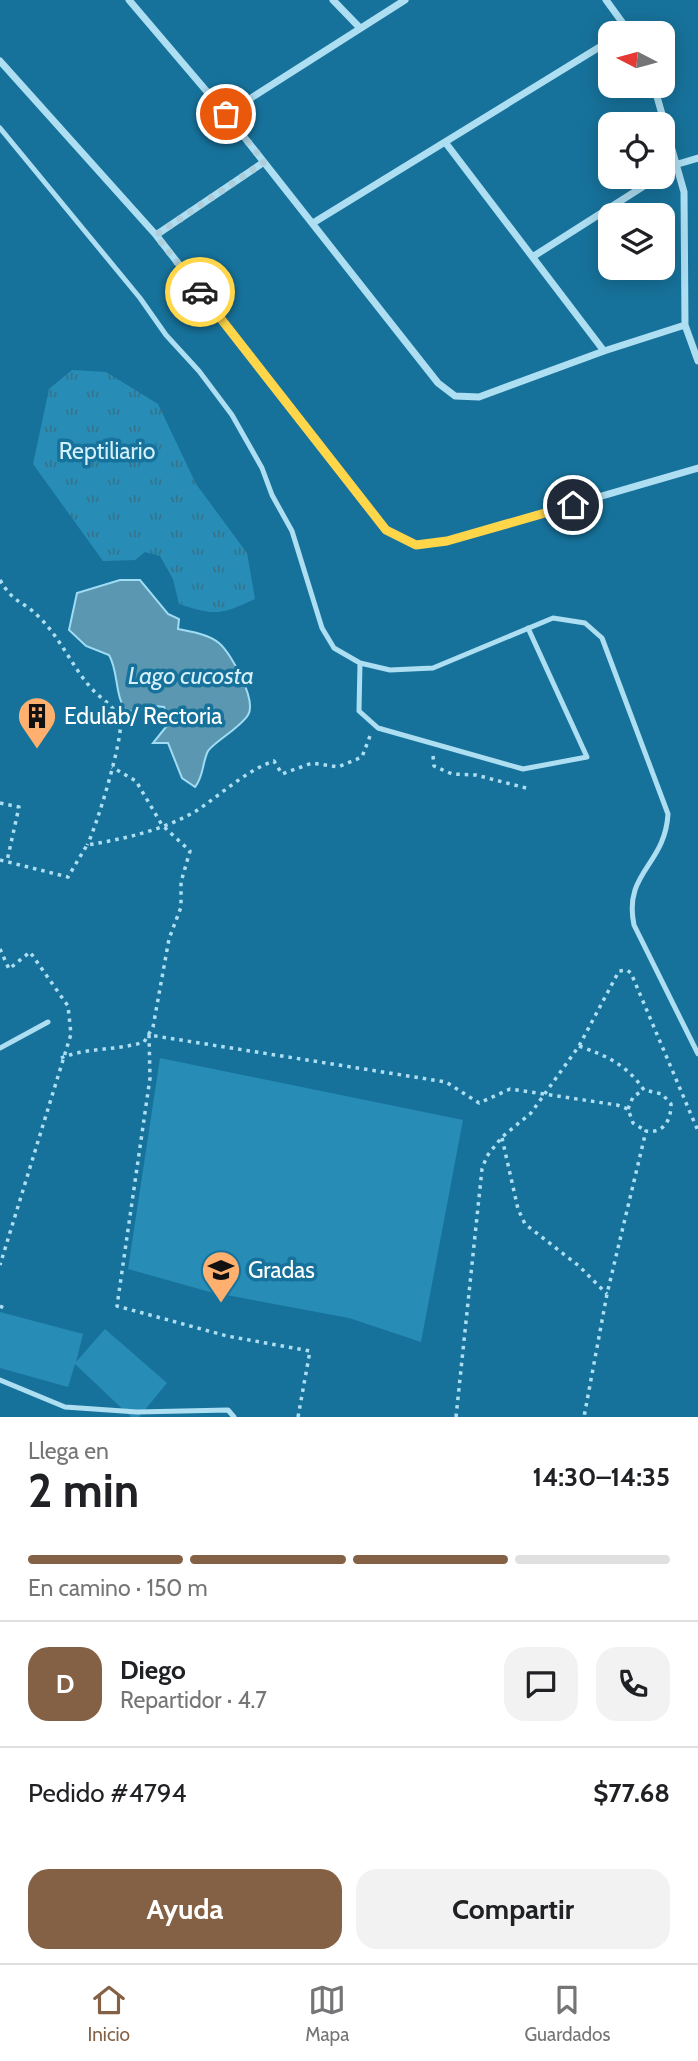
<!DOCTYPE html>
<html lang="es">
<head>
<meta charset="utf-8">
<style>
	body { margin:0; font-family:Cabin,sans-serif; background:#f2f2f2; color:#202124; height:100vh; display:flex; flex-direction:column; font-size:26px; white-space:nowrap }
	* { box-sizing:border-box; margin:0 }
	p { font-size:23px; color:#757577 }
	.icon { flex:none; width:38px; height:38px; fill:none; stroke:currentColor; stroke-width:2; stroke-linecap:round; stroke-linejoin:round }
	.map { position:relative; height:1417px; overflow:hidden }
	.sheet { display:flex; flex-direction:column; background:#fff; flex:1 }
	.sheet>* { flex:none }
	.needle { width:46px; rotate:276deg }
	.controls { position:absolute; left:598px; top:21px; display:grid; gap:14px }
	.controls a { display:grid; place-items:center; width:77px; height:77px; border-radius:14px; background:#fff; box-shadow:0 4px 18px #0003; font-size:35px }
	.pin { position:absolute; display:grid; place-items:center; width:60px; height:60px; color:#fff; margin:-30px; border:4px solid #fff; border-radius:50%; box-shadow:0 2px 7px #0007 }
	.courier { position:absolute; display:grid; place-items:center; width:70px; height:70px; margin:-35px; border:5px solid #ffd54a; border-radius:50%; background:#fff; color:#222; box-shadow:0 2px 9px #0007 }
	.overview em { font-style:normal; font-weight:700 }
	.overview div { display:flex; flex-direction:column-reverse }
	.overview { display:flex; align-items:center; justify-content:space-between; height:119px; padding:0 28px }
	h1 { font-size:46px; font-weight:700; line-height:52px }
	.bar { display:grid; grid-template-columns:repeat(4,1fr); gap:10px 7px; align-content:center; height:84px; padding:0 28px }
	.bar i { height:9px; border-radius:5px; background:#e0e0e0 }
	.bar .selected { background:#846145 }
	.bar p { grid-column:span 4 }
	.line { display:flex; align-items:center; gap:18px; padding:0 28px; border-top:2px solid #e0e0e0 }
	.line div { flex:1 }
	.round { display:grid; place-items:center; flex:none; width:74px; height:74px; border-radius:21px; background:#f2f2f2 }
	.cta { display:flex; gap:14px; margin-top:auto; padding:14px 28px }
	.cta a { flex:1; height:80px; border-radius:21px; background:#846145; color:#fff; font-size:28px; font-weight:700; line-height:80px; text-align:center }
	.cta a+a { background:#f2f2f2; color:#202124 }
	.tabs { display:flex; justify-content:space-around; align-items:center; height:98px; border-top:2px solid #e0e0e0; background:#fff; font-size:19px; color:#757577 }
	.tabs a { display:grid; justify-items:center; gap:4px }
	.tabs .selected { color:#846145 }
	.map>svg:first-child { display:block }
	.park { fill:url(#park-tufts) }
	.garden { fill:#278db7 }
	.water { fill:#5b97b1; stroke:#a0ddf4; stroke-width:2 }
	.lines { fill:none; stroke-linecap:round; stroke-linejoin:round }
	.path { stroke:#addef2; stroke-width:3.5; stroke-dasharray:3.5 5; stroke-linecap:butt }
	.lane { stroke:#addef2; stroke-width:5 }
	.street { stroke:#addef2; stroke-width:7 }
	.done { stroke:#aecedc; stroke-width:7; stroke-dasharray:0 12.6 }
	.route { stroke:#ffd54a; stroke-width:9 }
	.labels { text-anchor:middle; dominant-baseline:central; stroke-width:7; stroke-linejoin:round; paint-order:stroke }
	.park-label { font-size:23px; fill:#d5f1fc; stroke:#17729b }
	.poi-label { font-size:23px; fill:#fff; stroke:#17729b; text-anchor:start }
	.water-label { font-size:24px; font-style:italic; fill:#d6f0fb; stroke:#17729b }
</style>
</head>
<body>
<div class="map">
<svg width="698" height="1417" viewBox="0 0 698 1417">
	<defs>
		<pattern id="park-tufts" width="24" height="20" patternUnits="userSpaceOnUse" patternTransform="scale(1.75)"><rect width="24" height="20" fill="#278db7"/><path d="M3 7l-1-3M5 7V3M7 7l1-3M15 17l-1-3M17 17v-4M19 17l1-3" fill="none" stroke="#36738c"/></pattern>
	</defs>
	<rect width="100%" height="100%" fill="#17729b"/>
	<path class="park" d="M72 370 106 372 158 404 196 484 247 553 255 599C220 615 216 616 179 604L173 579 160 556 145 552 135 560 103 561 33 464 49 389Z"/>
	<path class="garden" d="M160 1058 463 1120 421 1342 349 1318 210 1292 128 1269Z
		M0 1312 83 1334 76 1362 105 1329 167 1383 139 1417H131L75 1364 68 1387 0 1368Z"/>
	<path class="water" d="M120 580H140L168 614 179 619 178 629C192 632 208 634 219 643 232 654 257 701 248 715 240 728 214 742 208 751 202 763 204 776 195 787L182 778 168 743H153L170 722 164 707 154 706 147 711 142 709 127 712C114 696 119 672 109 655L86 646 69 630 77 593Z"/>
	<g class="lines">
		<path class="path" d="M0 580C14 604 22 600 38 616 61 638 73 669 93 690 102 700 116 706 120 722 124 736 96 829 87 845
			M433 756 434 766 452 774 476 775 530 789
			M0 803 19 807 7 861
			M0 860 68 877 87 845C124 839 164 830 196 811 222 794 245 771 274 761L282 774 312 763 338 767 362 757 370 736
			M0 949 9 969 30 952 68 1006 71 1034 0 1265
			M579 1046C607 1056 627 1065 644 1090L662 1094 671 1104C671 1120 664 1134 646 1131L607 1294 584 1417
			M61 1058C88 1047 116 1051 144 1042L153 1027 169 939 181 907V882L190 851 162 825 136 781 112 767
			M628 1109 633 1097 643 1090
			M502 1138 518 1209 525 1224 579 1266 607 1294
			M0 1306 6 1309
			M298 1417 310 1351 227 1336 117 1306 150 1078 149 1035 446 1082 479 1103 510 1089 617 1105 628 1109 633 1123 646 1131
			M456 1417 482 1169 487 1156 502 1137 531 1113 579 1046 619 971 627 970 631 973 698 1131"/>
		<path class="lane" d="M0 128 140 298 166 335 199 371 232 415 262 468 272 495 292 531 322 628 334 648 360 663 390 670 433 668 553 618 585 623 602 638 668 814C665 866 623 872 634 925L698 1054
			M360 663 359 711 378 728 523 769 587 757 528 628
			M0 1048 48 1022
			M0 1380 65 1407 137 1412 228 1410 234 1417"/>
		<path class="street" d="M129 0 226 114 438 383 455 396 479 397 604 351 685 325
			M333 0 360 28
			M606 0 630 33
			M0 61 156 235 386 530 416 545 447 541 698 468
			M654 86 684 192 685 325 698 361
			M226 114 405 0
			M445 142 604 351
			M663 173 678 164 698 158
			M313 223 611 40
			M156 235 264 162
			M534 256 658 177"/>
	</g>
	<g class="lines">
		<path class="done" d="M200 292 156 235 264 162 226 114"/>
		<path class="route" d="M200 292 386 530 416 545 447 541 573 505"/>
	</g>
	<defs>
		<g id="building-pin" transform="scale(2.0125)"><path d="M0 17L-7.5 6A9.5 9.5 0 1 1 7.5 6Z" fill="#ffb06e" stroke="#17729b"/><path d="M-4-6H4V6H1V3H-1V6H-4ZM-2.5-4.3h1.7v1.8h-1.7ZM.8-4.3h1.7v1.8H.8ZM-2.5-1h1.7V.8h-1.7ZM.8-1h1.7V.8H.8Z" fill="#111"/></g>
		<g id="university-pin" transform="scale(2.0125)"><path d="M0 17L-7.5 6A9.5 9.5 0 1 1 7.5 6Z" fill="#ffb06e" stroke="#17729b"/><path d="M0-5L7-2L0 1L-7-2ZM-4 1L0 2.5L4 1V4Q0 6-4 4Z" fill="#111"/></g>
	</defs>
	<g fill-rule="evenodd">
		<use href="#building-pin" x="37" y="716"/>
		<use href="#university-pin" x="221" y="1270"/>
	</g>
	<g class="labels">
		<g class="park-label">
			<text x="107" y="451">Reptiliario</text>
		</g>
		<g class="poi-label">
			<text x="64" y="716">Edulab/ Rectoria</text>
			<text x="248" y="1270">Gradas</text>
		</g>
		<g class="water-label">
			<text x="191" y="675">Lago cucosta</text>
		</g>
	</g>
</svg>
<div class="controls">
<a><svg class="needle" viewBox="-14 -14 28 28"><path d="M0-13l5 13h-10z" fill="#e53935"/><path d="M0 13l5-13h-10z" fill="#757577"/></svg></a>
<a><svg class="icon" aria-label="locate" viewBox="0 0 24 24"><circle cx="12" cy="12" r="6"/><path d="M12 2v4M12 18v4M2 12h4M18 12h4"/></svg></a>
<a><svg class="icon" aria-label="layers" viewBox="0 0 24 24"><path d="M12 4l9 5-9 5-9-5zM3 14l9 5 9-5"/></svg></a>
</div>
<div class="pin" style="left:226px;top:114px;background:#ea580c"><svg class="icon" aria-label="bag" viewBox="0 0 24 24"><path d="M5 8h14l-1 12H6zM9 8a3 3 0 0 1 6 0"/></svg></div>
<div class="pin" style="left:573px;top:505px;background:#1f2937"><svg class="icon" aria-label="home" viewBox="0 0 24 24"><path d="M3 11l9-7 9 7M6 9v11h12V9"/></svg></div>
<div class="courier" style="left:200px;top:292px"><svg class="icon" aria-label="car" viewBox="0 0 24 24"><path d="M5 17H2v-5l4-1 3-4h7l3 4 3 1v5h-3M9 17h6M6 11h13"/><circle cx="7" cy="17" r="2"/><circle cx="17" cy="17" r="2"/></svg></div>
</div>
<section class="sheet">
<div class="overview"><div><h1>2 min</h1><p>Llega en</p></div><em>14:30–14:35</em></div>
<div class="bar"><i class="selected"></i><i class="selected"></i><i class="selected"></i><i></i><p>En camino · 150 m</p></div>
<div class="line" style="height:126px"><b class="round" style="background:#846145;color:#fff">D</b><div><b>Diego</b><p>Repartidor · 4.7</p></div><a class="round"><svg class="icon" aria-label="chat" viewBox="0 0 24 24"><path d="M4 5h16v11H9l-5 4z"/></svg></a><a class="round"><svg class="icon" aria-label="phone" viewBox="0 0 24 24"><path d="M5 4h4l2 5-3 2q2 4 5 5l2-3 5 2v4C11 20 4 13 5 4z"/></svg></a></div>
<div class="line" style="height:91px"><div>Pedido #4794</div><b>$77.68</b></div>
<div class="cta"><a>Ayuda</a><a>Compartir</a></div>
</section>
<nav class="tabs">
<a class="selected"><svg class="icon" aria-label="home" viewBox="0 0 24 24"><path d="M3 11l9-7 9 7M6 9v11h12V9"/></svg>Inicio</a>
<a><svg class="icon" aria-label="map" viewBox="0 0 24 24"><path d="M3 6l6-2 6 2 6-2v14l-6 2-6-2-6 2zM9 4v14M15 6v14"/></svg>Mapa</a>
<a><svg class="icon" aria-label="saved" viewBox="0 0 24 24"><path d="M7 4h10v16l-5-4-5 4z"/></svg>Guardados</a>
</nav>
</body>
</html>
